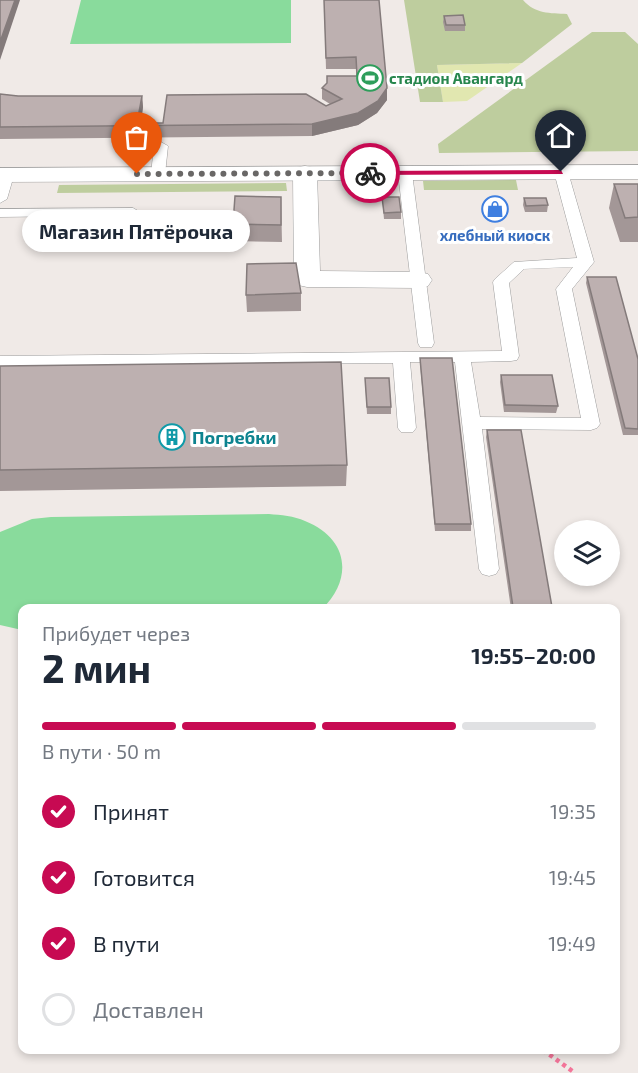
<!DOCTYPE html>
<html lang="ru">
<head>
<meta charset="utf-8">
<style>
	body { margin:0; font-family:"Exo 2",sans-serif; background:#f2f2f3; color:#1f2937; height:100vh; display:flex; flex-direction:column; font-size:22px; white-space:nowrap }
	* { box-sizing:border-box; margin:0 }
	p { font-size:20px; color:#747a83 }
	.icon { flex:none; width:33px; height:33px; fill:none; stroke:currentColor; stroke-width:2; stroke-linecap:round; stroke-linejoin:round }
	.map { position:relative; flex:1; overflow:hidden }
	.drawer { position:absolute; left:18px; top:604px; width:602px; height:450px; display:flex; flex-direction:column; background:#fff; border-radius:12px; box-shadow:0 3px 9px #0003 }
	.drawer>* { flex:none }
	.fabs { position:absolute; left:554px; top:520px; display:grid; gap:12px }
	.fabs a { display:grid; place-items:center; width:66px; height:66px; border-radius:50%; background:#fff; box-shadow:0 3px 9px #0003; font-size:30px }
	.pin { position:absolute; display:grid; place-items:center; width:51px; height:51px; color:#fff; margin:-62px -26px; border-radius:50% 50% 50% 0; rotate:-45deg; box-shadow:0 0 6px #0007 }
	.pin .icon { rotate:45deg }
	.courier { position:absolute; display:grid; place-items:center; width:60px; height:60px; margin:-30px; border:4px solid #c70a52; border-radius:50%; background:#fff; color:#222; box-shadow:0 2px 8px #0007 }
	.bubble { position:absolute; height:42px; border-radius:21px; background:#fff; box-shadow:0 3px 9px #0003; font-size:20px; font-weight:700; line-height:42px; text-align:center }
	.summary em { font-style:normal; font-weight:700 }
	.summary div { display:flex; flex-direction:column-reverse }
	.summary { display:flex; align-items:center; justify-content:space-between; height:102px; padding:0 24px }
	h1 { font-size:39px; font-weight:700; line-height:45px }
	.bar { display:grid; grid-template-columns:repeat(4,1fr); gap:9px 6px; align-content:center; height:72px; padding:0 24px }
	.bar i { height:8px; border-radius:4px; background:#e0e1e3 }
	.bar .on { background:#c70a52 }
	.bar p { grid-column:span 4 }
	ol { padding:0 24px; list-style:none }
	li { display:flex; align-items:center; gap:18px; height:66px }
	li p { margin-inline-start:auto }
	li .icon { padding:6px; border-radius:50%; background:#c70a52; color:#fff; stroke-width:4 }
	li:last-child { color:#747a83 }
	li i { width:33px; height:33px; border:3px solid #e0e1e3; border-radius:50% }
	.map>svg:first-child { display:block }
	.grass { fill:#e1e7b0 }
	.forest { fill:#becd9e }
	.pitch { fill:#89db9c }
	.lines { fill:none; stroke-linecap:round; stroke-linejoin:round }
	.service-casing { stroke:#9d9d9d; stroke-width:1 }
	.minor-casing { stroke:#9d9d9d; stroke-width:1 }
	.tertiary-casing { stroke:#9d9d9d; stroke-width:1 }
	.path { stroke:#f37599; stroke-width:4.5; stroke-dasharray:4 4; stroke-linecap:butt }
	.service { fill:#fff; fill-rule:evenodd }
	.minor { fill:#fff; fill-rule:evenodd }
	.tertiary { fill:#fff; fill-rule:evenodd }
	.wall { fill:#a39797 }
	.shaded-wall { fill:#847b7b }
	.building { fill:#bdb0b0; stroke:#847b7b; stroke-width:1.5 }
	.route { fill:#c70a52 }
	.done { stroke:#696766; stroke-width:6; stroke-dasharray:0 10.8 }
	.labels { text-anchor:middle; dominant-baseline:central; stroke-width:6; stroke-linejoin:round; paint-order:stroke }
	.far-leisure-label { font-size:15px; font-weight:bold; fill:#27864d; stroke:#fff; text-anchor:start }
	.far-shop-label { font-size:15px; font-weight:bold; fill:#366cbe; stroke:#fff }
	.culture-label { font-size:18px; font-weight:bold; fill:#0d838f; stroke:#fff; text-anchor:start }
</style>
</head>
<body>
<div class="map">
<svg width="638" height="1073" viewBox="0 0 638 1073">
	<rect width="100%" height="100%" fill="#f0eae7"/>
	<path class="grass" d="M522 63 467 101 443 102 437 65Z"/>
	<path class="forest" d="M404 0H523C535 14 550 13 567 14L572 24 522 63 437 65 443 102H420Z
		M592 32H625L638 44V151L439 153 438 144Z
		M516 180 518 190H424L423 181Z
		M286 183 287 191 57 193 59 185Z"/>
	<path class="pitch" d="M81 0H291V43L70 44Z
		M269 514C281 515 294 516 305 521 348 538 354 578 322 609H22V630L0 625V532L32 519 51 517Z"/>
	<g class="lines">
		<g class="service-casing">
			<path id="service" d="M161 142 168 146 165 174 158 178 151 174 154 146Z
				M561 168 568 172 594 262 572 289 600 424 597 428 591 430 482 429 499 569 496 574 489 576 482 574 479 569 455 362H410L416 428 413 432H401L398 428 393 363 0 366V356L502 351 493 282 495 279 514 262 577 258 554 172ZM573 267 556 289 581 418 480 417 471 362 511 361 517 360 519 356 509 283 524 269Z
				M405 169 412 173 434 343 432 347H420L418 343 398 173Z
				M7 171 14 175 7 199 0 203V175Z
				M133 208 140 212 138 215 0 217V209Z"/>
		</g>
		<g class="minor-casing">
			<path id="minor" d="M305 166 314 168 317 173 320 271 419 272 428 274 432 280 428 286 419 288 307 287 298 285 294 279 293 173 296 168Z"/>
		</g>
		<g class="tertiary-casing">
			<path id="tertiary" d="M638 165V179L0 182V168Z"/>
		</g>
		<path class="path" d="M543 1050 575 1073"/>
		<use href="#service" class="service"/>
		<use href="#minor" class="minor"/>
		<use href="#tertiary" class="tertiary"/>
	</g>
	<path class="wall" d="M324 0 387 88V100L377 113 358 125 312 136 0 139V94L18 96H142L143 107 141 123H163L326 106 330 104 322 99V88L356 76V69H326Z
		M444 16 465 25V31H445L443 22Z
		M614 184H638V242H620L609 208Z
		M281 197 282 242 234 241 233 224Z
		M382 197 401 212V219H384Z
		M524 198 548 205 547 212H525L523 205Z
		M587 277 638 359V435H623L586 283Z
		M301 293V311L247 312 246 295Z
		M420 358 471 524V531H435L420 364Z
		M0 366 347 465 346 486 0 491Z
		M501 375 558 406 556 413 504 412 500 382Z
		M365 378 391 407V414H367Z
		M487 430 552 607 551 609H511L486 437Z"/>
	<path class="shaded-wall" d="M15 0H20L0 60V42Z
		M387 88V100L377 113 358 125 312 136V124Z
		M142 96 143 107 140 126 137 123Z"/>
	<path class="building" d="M0 0H15L0 42Z
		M324 0H379L387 88 378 101 358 113 312 124 0 127V94L18 96H142L137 123H163L167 95 306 94 326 106 342 99 322 88 327 83V76H357L356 57 326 58Z
		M463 15 465 25H446L444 16Z
		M614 184H638V217L625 218Z
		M235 196 281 197V225L233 224Z
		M382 197H399L401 212 384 213Z
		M524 198H546L548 205 526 206Z
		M296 263 301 293 246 295 247 264Z
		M587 277H616L638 359V429L625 428Z
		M420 358H452L471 524H435Z
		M341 362 347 465 0 470V366Z
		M501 375H552L558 406 505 405Z
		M365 378H389L391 407H367Z
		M487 430H521L552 607H513Z"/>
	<path class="route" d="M561 170 563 174 370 175 366 173 370 171Z"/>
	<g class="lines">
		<path class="done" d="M137 174 370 173"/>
	</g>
	<defs>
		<g id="stadium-ring" transform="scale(1.35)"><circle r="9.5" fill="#fff" stroke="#2e9e5b" stroke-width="1.5"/><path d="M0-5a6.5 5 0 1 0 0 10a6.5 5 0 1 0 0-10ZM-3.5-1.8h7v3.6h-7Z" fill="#2e9e5b"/></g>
		<g id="shop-ring" transform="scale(1.35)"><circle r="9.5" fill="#fff" stroke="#3f7fe0" stroke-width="1.5"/><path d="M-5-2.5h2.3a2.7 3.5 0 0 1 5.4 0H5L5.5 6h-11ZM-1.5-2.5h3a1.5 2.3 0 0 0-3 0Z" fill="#3f7fe0"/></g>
		<g id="building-ring" transform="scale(1.35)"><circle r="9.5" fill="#fff" stroke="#0f9aa8" stroke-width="1.5"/><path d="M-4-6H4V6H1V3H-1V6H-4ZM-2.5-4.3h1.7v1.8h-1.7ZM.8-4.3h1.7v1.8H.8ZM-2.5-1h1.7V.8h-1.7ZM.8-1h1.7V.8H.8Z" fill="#0f9aa8"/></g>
	</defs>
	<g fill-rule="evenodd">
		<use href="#stadium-ring" x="370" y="78"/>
		<use href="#shop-ring" x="495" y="209"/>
		<use href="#building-ring" x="172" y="437"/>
	</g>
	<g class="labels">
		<g class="far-leisure-label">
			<text x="389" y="78">стадион Авангард</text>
		</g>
		<g class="far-shop-label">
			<text x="495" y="235">хлебный киоск</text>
		</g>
		<g class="culture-label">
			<text x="192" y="437">Погребки</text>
		</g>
	</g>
</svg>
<div class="fabs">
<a><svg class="icon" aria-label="layers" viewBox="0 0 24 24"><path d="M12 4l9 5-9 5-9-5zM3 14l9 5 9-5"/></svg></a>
</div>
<div class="pin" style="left:137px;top:174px;background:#ea580c"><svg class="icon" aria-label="bag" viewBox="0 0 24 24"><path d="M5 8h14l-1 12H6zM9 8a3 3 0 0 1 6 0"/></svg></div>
<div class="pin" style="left:561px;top:172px;background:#1f2937"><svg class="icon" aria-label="home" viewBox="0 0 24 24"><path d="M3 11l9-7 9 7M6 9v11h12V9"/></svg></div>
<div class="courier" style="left:370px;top:173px"><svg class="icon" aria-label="bike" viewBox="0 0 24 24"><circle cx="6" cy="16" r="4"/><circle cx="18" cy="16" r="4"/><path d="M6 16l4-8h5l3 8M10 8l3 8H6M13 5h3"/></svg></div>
<div class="bubble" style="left:22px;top:210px;width:228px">Магазин Пятёрочка</div>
<section class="drawer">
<div class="summary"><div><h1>2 мин</h1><p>Прибудет через</p></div><em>19:55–20:00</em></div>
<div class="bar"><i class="on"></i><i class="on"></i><i class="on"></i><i></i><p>В пути · 50 m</p></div>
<ol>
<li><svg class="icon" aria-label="check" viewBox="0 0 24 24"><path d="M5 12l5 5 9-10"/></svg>Принят<p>19:35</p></li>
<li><svg class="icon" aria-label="check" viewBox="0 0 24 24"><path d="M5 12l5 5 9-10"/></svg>Готовится<p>19:45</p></li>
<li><svg class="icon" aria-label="check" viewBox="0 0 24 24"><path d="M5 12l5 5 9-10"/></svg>В пути<p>19:49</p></li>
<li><i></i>Доставлен</li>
</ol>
</section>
</div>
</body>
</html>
